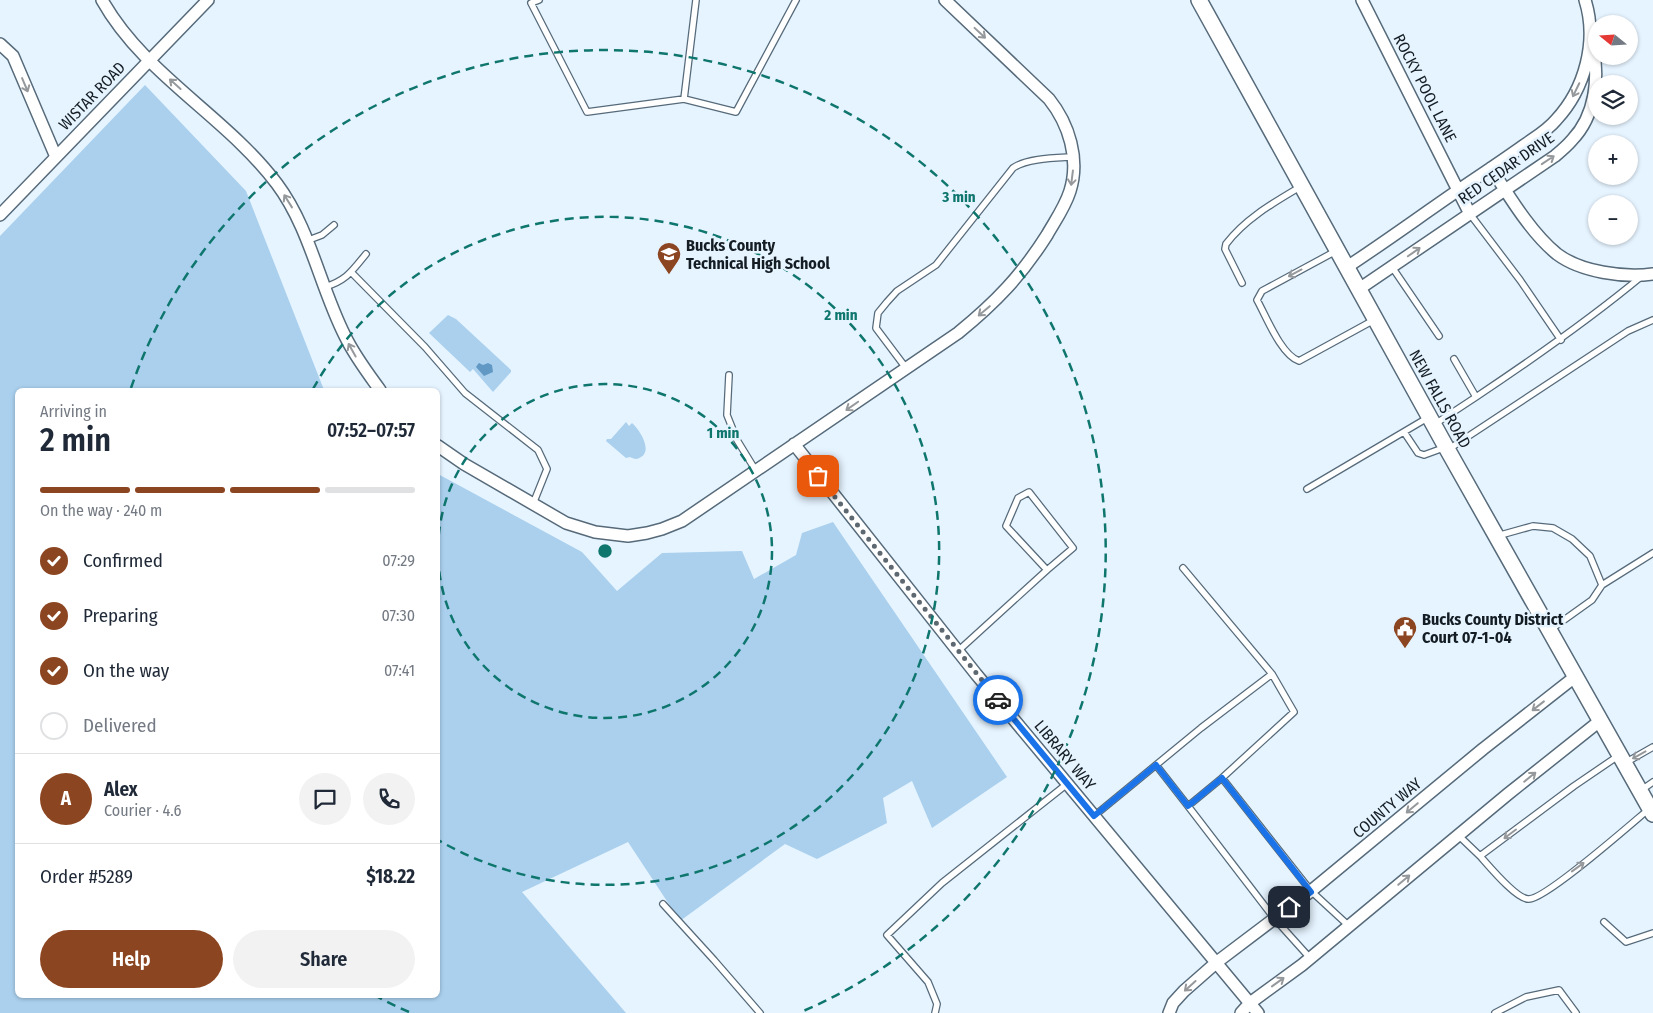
<!DOCTYPE html>
<html lang="en">
<head>
<meta charset="utf-8">
<style>
	body { margin:0; font-family:"Fira Sans Condensed",sans-serif; background:#f2f2f3; color:#1f2937; height:100vh; display:flex; flex-direction:column; font-size:19px; white-space:nowrap }
	* { box-sizing:border-box; margin:0 }
	p { font-size:16px; color:#747a83 }
	.icon { flex:none; width:28px; height:28px; fill:none; stroke:currentColor; stroke-width:2; stroke-linecap:round; stroke-linejoin:round }
	.map { position:relative; flex:1; overflow:hidden }
	.panel { position:absolute; left:15px; top:388px; width:425px; height:610px; display:flex; flex-direction:column; background:#fff; border-radius:8px; box-shadow:0 1px 4px #0004 }
	.panel>* { flex:none }
	.needle { width:32px; rotate:288deg }
	.controls { position:absolute; left:1588px; top:15px; display:grid; gap:10px }
	.controls a { display:grid; place-items:center; width:50px; height:50px; border-radius:50%; background:#fff; box-shadow:0 1px 4px #0004; font-size:25px }
	.pin { position:absolute; display:grid; place-items:center; width:42px; height:42px; color:#fff; margin:-21px; border-radius:10px; box-shadow:0 2px 8px #0006 }
	.courier { position:absolute; display:grid; place-items:center; width:50px; height:50px; margin:-25px; border:4px solid #1a73e8; border-radius:50%; background:#fff; color:#222; box-shadow:0 1px 6px #0007 }
	.overview em { font-style:normal; font-weight:600 }
	.overview div { display:flex; flex-direction:column-reverse }
	.overview { display:flex; align-items:center; justify-content:space-between; height:85px; padding:0 25px }
	h1 { font-size:32px; font-weight:600; line-height:38px }
	.bar { display:grid; grid-template-columns:repeat(4,1fr); gap:8px 5px; align-content:center; height:60px; padding:0 25px }
	.bar i { height:6px; border-radius:4px; background:#e0e1e3 }
	.bar .on { background:#8c4521 }
	.bar p { grid-column:span 4 }
	.line { display:flex; align-items:center; gap:12px; padding:0 25px; border-top:1px solid #e0e1e3 }
	.line div { flex:1 }
	.round { display:grid; place-items:center; flex:none; width:52px; height:52px; border-radius:26px; background:#f2f2f3 }
	ol { padding:0 25px; list-style:none }
	li { display:flex; align-items:center; gap:15px; height:55px }
	li p { margin-inline-start:auto }
	li .icon { padding:5px; border-radius:50%; background:#8c4521; color:#fff; stroke-width:4 }
	li:last-child { color:#747a83 }
	li i { width:28px; height:28px; border:2px solid #e0e1e3; border-radius:50% }
	.cta { display:flex; gap:10px; margin-top:auto; padding:10px 25px }
	.cta a { flex:1; height:58px; border-radius:30px; background:#8c4521; color:#fff; font-size:20px; font-weight:600; line-height:58px; text-align:center }
	.cta a+a { background:#f2f2f3; color:#1f2937 }
	.map>svg:first-child { display:block }
	.green { fill:#aad0ee }
	.water { fill:#6199c4 }
	.lines { fill:none; stroke-linecap:round; stroke-linejoin:round }
	.lane-casing { stroke:#566a7a; stroke-width:8 }
	.street-casing { stroke:#566a7a; stroke-width:14 }
	.secondary-casing { stroke:#566a7a; stroke-width:18 }
	.lane { stroke:#fff; stroke-width:5.5 }
	.street { stroke:#fff; stroke-width:11 }
	.secondary { stroke:#fff; stroke-width:15 }
	.oneway { stroke:#96999c }
	.done { stroke:#5e6871; stroke-width:5; stroke-dasharray:0 9 }
	.route { stroke:#1a73e8; stroke-width:6 }
	.ring { fill:none; stroke:#0f766e; stroke-width:2.5; stroke-dasharray:9 6 }
	.labels { text-anchor:middle; dominant-baseline:central; stroke-width:5; stroke-linejoin:round; paint-order:stroke }
	.street-label { font-size:16px; fill:#151d24; stroke:#e6f4ff }
	.poi-label { font-size:16px; font-weight:bold; fill:#151d24; stroke:#e6f4ff; text-anchor:start }
	.centre { fill:#0f766e; stroke:#e6f4ff; stroke-width:2.5 }
	.ring-label { font-size:15px; text-anchor:middle; font-weight:bold; fill:#0f766e; stroke:#e6f4ff; stroke-width:5; stroke-linejoin:round; paint-order:stroke }
</style>
</head>
<body>
<div class="map">
<svg width="1653" height="1013" viewBox="0 0 1653 1013">
	<rect width="100%" height="100%" fill="#e6f4ff"/>
	<path class="green" d="M145 85 246 191 324 390H18V995H438V474L582 552 617 591 662 553 742 551 754 579 796 555 802 533 833 522 1007 777 932 828 912 781 883 798 887 823 817 859 785 844 680 921 628 842 522 892 626 1013H0V236Z
		M448 315 456 319 511 370V372L493 392 473 369 470 372 429 333Z
		M626 422 629 426 632 423C639 429 653 450 641 457 637 460 634 459 630 457L626 458 606 441 607 439H611Z"/>
	<path class="water" d="M479 363 483 365 488 363 492 365 493 372 484 376 476 367 478 364Z"/>
	<g class="lines">
		<g class="lane-casing">
			<path id="lane" d="M539 0 531 3 587 112 684 99 736 112 796 0
				M684 99 696 0
				M1470 214 1520 280 1561 340
				M306 241 322 235 334 225
				M1336 251 1262 291 1257 300C1266 316 1281 355 1299 361L1374 320
				M1392 267 1439 336
				M351 272 425 347 465 393 538 450 547 469 533 504
				M1242 283 1225 249 1226 244C1245 219 1273 203 1300 187
				M325 287C347 280 352 271 366 254
				M906 368 876 328 878 313 887 302 897 291 936 265 1013 168C1027 158 1056 158 1073 157
				M729 375 727 415 737 440 756 471
				M1476 397C1533 359 1589 320 1642 276
				M1435 424 1476 397 1454 359
				M1404 432 1418 453 1424 455 1446 447
				M1449 449 1628 331 1653 320
				M1307 489 1429 417
				M1497 536 1533 526 1553 528 1572 539 1590 556 1602 585 1592 600 1550 630
				M1602 585 1653 553
				M958 651 1047 570 1006 526 1018 498 1029 492 1073 548 1047 570
				M1618 756 1574 786 1480 856C1489 866 1517 900 1529 899 1546 899 1631 824 1649 809
				M1625 763 1653 747
				M1156 765 1188 806
				M1222 778 1294 712 1272 674
				M1640 791 1653 782
				M1094 816 1201 728 1272 674 1183 568
				M1458 835 1480 856
				M663 904 714 960 760 1013
				M1604 922 1626 942 1653 933
				M1310 958 1274 918 1188 806 1222 778 1311 891 1349 926
				M935 1013 937 1004 928 982 887 935 942 883 1067 784
				M1495 1013 1526 997 1559 990 1576 1013"/>
		</g>
		<g class="street-casing">
			<path id="street" d="M102 0C144 75 226 116 277 184 310 228 320 287 345 336 354 355 367 372 380 390
				M1362 0 1470 214
				M0 44 13 56 56 157
				M1491 168C1509 196 1531 233 1557 254 1581 272 1624 278 1653 274
				M0 215 208 0
				M1347 267C1385 242 1422 215 1460 189 1481 175 1502 161 1523 146 1534 138 1547 131 1556 120 1585 89 1598 41 1585 0
				M1359 289 1555 156C1561 151 1567 146 1572 140 1596 115 1599 78 1593 46
				M794 444 976 674 1258 1013
				M438 446 464 464 566 523 595 532 628 536 647 533 662 529 682 521 958 333C996 302 1021 276 1047 235 1055 221 1065 207 1070 191 1080 159 1069 124 1049 99L945 0
				M1169 1013 1173 1003 1184 991 1217 962 1311 891 1483 749 1576 676
				M1241 1013 1250 1003 1302 965 1508 794 1601 720"/>
		</g>
		<g class="secondary-casing">
			<path id="secondary" d="M1199 0 1446 447 1653 814"/>
		</g>
		<use href="#lane" class="lane"/>
		<use href="#street" class="street"/>
		<use href="#secondary" class="secondary"/>
	</g>
	<defs><path id="oneway-shaft" d="M-6 0H5M1.5-3L5.5 0L1.5 3" fill="none" stroke-width="1.6" stroke-linecap="round" stroke-linejoin="round" transform="scale(1.25)"/></defs>
	<g class="oneway">
		<use href="#oneway-shaft" transform="translate(980 33) rotate(43)"/>
		<use href="#oneway-shaft" transform="translate(175 84) rotate(-138)"/>
		<use href="#oneway-shaft" transform="translate(25 85) rotate(67)"/>
		<use href="#oneway-shaft" transform="translate(1576 90) rotate(116)"/>
		<use href="#oneway-shaft" transform="translate(1548 160) rotate(-34)"/>
		<use href="#oneway-shaft" transform="translate(1072 178) rotate(97)"/>
		<use href="#oneway-shaft" transform="translate(288 201) rotate(-122)"/>
		<use href="#oneway-shaft" transform="translate(1414 252) rotate(-35)"/>
		<use href="#oneway-shaft" transform="translate(1295 273) rotate(152)"/>
		<use href="#oneway-shaft" transform="translate(984 311) rotate(140)"/>
		<use href="#oneway-shaft" transform="translate(352 350) rotate(-119)"/>
		<use href="#oneway-shaft" transform="translate(852 406) rotate(145)"/>
		<use href="#oneway-shaft" transform="translate(1538 706) rotate(142)"/>
		<use href="#oneway-shaft" transform="translate(1639 755) rotate(151)"/>
		<use href="#oneway-shaft" transform="translate(1530 777) rotate(-39)"/>
		<use href="#oneway-shaft" transform="translate(1412 808) rotate(140)"/>
		<use href="#oneway-shaft" transform="translate(1510 834) rotate(143)"/>
		<use href="#oneway-shaft" transform="translate(1578 867) rotate(-36)"/>
		<use href="#oneway-shaft" transform="translate(1404 880) rotate(-40)"/>
		<use href="#oneway-shaft" transform="translate(1278 982) rotate(-36)"/>
		<use href="#oneway-shaft" transform="translate(1190 986) rotate(138)"/>
	</g>
	<g class="lines">
		<path class="done" d="M818 476 998 700"/>
		<path class="route" d="M998 700 1094 816 1156 765 1188 806 1222 778 1311 892 1289 907"/>
	</g>
	<g class="ring">
		<circle cx="605" cy="551" r="167"/>
		<path d="M313 389A334 334 0 1 1 438 840"/>
		<path d="M409 1012A501 501 0 0 1 374 995M131 388A501 501 0 1 1 801 1012"/>
	</g>
	<defs>
		<g id="school-pin" transform="scale(1.25)"><path d="M0 17L-7.5 6A9.5 9.5 0 1 1 7.5 6Z" fill="#8c4521" stroke="#e6f4ff"/><path d="M0-5L7-2L0 1L-7-2ZM-4 1L0 2.5L4 1V4Q0 6-4 4Z" fill="#fff"/></g>
		<g id="civic-pin" transform="scale(1.25)"><path d="M0 17L-7.5 6A9.5 9.5 0 1 1 7.5 6Z" fill="#8c4521" stroke="#e6f4ff"/><path d="M-.6-6.5H3V-4.5H.6V-3L4-1V1h2V6H-6V1h2V-1L-.6-3ZM-1.2 2.5V6h2.4V2.5Z" fill="#fff"/></g>
	</defs>
	<g fill-rule="evenodd">
		<use href="#school-pin" x="669" y="254"/>
		<use href="#civic-pin" x="1405" y="628"/>
	</g>
	<g class="labels">
		<g class="street-label">
			<text transform="translate(1425 88) rotate(63)">ROCKY POOL LANE</text>
			<text transform="translate(92 96) rotate(-46)">WISTAR ROAD</text>
			<text transform="translate(1506 168) rotate(-35)">RED CEDAR DRIVE</text>
			<text transform="translate(1440 399) rotate(61)">NEW FALLS ROAD</text>
			<text transform="translate(1065 755) rotate(50)">LIBRARY WAY</text>
			<text transform="translate(1387 808) rotate(-40)">COUNTY WAY</text>
		</g>
		<g class="poi-label">
			<text x="686" y="245">Bucks County<tspan x="686" dy="18">Technical High School</tspan></text>
			<text x="1422" y="619">Bucks County District<tspan x="1422" dy="18">Court 07-1-04</tspan></text>
		</g>
	</g>
	<circle cx="605" cy="551" r="8" class="centre"/>
	<g class="ring-label">
		<text x="959" y="202">3 min</text>
		<text x="841" y="320">2 min</text>
		<text x="723" y="438">1 min</text>
	</g>
</svg>
<div class="controls">
<a><svg class="needle" viewBox="-14 -14 28 28"><path d="M0-13l5 13h-10z" fill="#e53935"/><path d="M0 13l5-13h-10z" fill="#747a83"/></svg></a>
<a><svg class="icon" aria-label="layers" viewBox="0 0 24 24"><path d="M12 4l9 5-9 5-9-5zM3 14l9 5 9-5"/></svg></a>
<a>+</a>
<a>−</a>
</div>
<div class="pin" style="left:818px;top:476px;background:#ea580c"><svg class="icon" aria-label="bag" viewBox="0 0 24 24"><path d="M5 8h14l-1 12H6zM9 8a3 3 0 0 1 6 0"/></svg></div>
<div class="pin" style="left:1289px;top:907px;background:#1f2937"><svg class="icon" aria-label="home" viewBox="0 0 24 24"><path d="M3 11l9-7 9 7M6 9v11h12V9"/></svg></div>
<div class="courier" style="left:998px;top:700px"><svg class="icon" aria-label="car" viewBox="0 0 24 24"><path d="M5 17H2v-5l4-1 3-4h7l3 4 3 1v5h-3M9 17h6M6 11h13"/><circle cx="7" cy="17" r="2"/><circle cx="17" cy="17" r="2"/></svg></div>
<section class="panel">
<div class="overview"><div><h1>2 min</h1><p>Arriving in</p></div><em>07:52–07:57</em></div>
<div class="bar"><i class="on"></i><i class="on"></i><i class="on"></i><i></i><p>On the way · 240 m</p></div>
<ol>
<li><svg class="icon" aria-label="check" viewBox="0 0 24 24"><path d="M5 12l5 5 9-10"/></svg>Confirmed<p>07:29</p></li>
<li><svg class="icon" aria-label="check" viewBox="0 0 24 24"><path d="M5 12l5 5 9-10"/></svg>Preparing<p>07:30</p></li>
<li><svg class="icon" aria-label="check" viewBox="0 0 24 24"><path d="M5 12l5 5 9-10"/></svg>On the way<p>07:41</p></li>
<li><i></i>Delivered</li>
</ol>
<div class="line" style="height:90px"><b class="round" style="background:#8c4521;color:#fff">A</b><div><b>Alex</b><p>Courier · 4.6</p></div><a class="round"><svg class="icon" aria-label="chat" viewBox="0 0 24 24"><path d="M4 5h16v11H9l-5 4z"/></svg></a><a class="round"><svg class="icon" aria-label="phone" viewBox="0 0 24 24"><path d="M5 4h4l2 5-3 2q2 4 5 5l2-3 5 2v4C11 20 4 13 5 4z"/></svg></a></div>
<div class="line" style="height:65px"><div>Order #5289</div><b>$18.22</b></div>
<div class="cta"><a>Help</a><a>Share</a></div>
</section>
</div>
</body>
</html>
